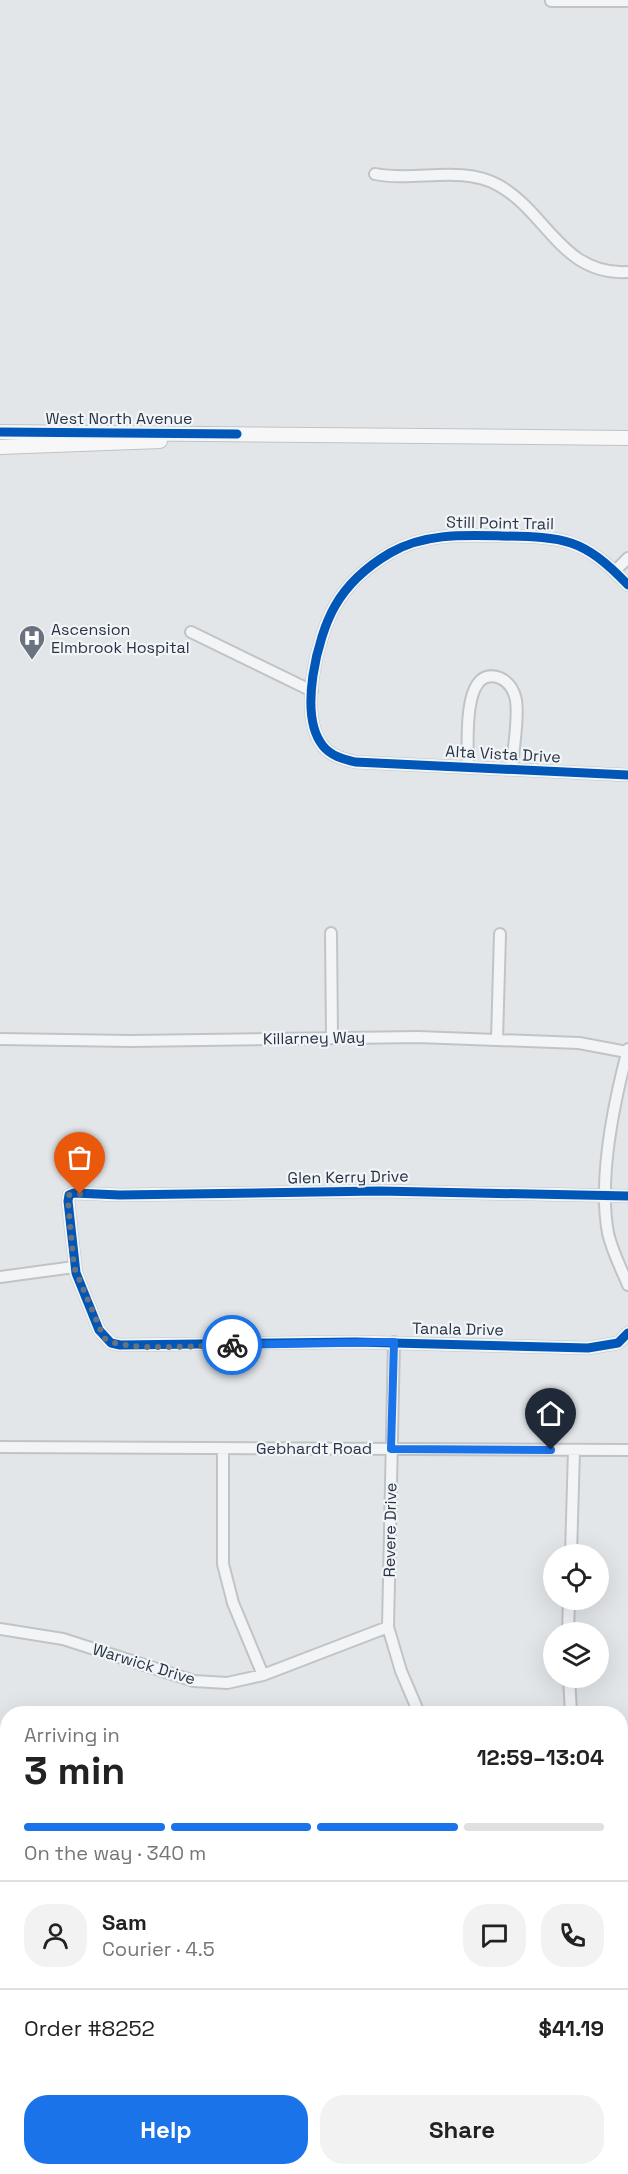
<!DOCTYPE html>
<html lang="en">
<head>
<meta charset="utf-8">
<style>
	body { margin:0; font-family:"Space Grotesk",sans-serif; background:#f2f2f2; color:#222; height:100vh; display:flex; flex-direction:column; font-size:22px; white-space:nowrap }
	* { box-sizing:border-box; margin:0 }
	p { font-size:20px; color:#767676 }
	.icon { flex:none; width:33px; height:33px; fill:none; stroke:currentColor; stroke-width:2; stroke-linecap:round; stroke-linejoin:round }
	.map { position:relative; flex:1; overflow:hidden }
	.side { position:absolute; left:0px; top:1706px; width:628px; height:470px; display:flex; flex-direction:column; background:#fff; border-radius:24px 24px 0 0; box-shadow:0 6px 24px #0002 }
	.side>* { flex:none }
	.fabs { position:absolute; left:543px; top:1544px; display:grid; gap:12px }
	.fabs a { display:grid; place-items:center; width:66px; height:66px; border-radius:50%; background:#fff; box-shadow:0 6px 24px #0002; font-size:30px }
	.pin { position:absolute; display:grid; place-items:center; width:51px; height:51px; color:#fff; margin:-62px -26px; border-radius:50% 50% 50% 0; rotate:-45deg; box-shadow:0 0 6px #0007 }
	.pin .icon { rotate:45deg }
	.courier { position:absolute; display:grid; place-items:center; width:60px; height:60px; margin:-30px; border:4px solid #1a73e8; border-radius:50%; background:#fff; color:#222; box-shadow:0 2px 8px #0007 }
	.summary em { font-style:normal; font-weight:700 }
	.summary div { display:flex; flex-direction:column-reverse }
	.summary { display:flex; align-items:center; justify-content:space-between; height:102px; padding:0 24px }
	h1 { font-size:39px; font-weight:700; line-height:45px }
	.bar { display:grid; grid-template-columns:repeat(4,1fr); gap:9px 6px; align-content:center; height:72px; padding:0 24px }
	.bar i { height:8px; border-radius:4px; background:#e0e0e0 }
	.bar .selected { background:#1a73e8 }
	.bar p { grid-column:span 4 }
	.line { display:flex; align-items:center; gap:15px; padding:0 24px; border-top:2px solid #e0e0e0 }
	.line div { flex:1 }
	.round { display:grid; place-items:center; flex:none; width:63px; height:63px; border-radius:24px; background:#f2f2f2 }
	.primary-button { display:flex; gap:12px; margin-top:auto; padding:12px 24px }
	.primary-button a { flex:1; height:69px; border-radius:24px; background:#1a73e8; color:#fff; font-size:24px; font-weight:700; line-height:69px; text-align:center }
	.primary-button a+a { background:#f2f2f2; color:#222 }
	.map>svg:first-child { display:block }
	.green { fill:#d4ddd4 }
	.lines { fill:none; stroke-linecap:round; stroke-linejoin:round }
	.minor-casing { stroke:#c1c4c7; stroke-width:14 }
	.major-casing { stroke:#bfc3c7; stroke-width:16 }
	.minor { stroke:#f3f4f6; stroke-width:10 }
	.major { stroke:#f7f7f7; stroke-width:14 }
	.cycleway-casing { stroke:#f2f5f8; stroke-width:13 }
	.cycleway { stroke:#0057b8; stroke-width:9 }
	.done { stroke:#69727e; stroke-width:6; stroke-dasharray:0 10.8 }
	.route { stroke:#1a73e8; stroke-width:8 }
	.labels { text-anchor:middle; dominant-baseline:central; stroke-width:4.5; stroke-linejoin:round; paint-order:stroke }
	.street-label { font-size:16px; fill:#283345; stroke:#f2f5f8 }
	.poi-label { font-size:16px; fill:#283345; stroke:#f2f5f8; text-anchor:start }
</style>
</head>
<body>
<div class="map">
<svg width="628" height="2174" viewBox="0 0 628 2174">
	<rect width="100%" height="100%" fill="#e3e6e9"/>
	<path class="green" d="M621 1970 628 2012V2174H151V2168H621Z"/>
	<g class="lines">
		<g class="minor-casing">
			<path id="minor" d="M551 1H628
				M375 174C415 182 461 165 498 185 547 212 562 276 628 272
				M615 571 628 558
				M628 585C583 538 565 537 502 536 464 535 424 533 390 553 368 566 348 583 335 606 317 637 298 715 323 746 331 756 343 759 355 762L628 775
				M191 632 312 691
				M468 767C468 746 461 663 500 678 509 682 514 690 516 700 519 721 513 747 512 769
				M331 933 332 1037
				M0 1039 131 1041 418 1037 579 1043 627 1052
				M497 1040 500 934
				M628 1049C614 1102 598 1178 608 1233 612 1251 621 1268 628 1285
				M628 1196 379 1191 120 1195 74 1193 69 1195 68 1201 76 1273 99 1330 111 1343 120 1345 355 1342 588 1348 618 1343 628 1333
				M0 1277 74 1267
				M394 1342 388 1627 401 1671 419 1713
				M0 1447 628 1450
				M223 1448V1564L233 1603 263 1675
				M571 1554 574 1450
				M0 1629 63 1639 194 1681 227 1683 263 1675 388 1627
				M568 1632 569 1599
				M569 1677 571 1713
				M621 1783H628
				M0 1807H8
				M0 2007 8 2004
				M0 2040 8 2052
				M65 2174 79 2168"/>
		</g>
		<g class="major-casing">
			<path id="major" d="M0 432 628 438
				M0 447 160 441"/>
		</g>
		<use href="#minor" class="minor"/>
		<use href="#major" class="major"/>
		<g class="cycleway-casing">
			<path id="cycleway" d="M0 432 237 434
				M628 585C583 538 565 537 502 536 464 535 424 533 390 553 368 566 348 583 335 606 317 637 298 715 323 746 331 756 343 759 355 762L628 775
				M628 1196 379 1191 120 1195 74 1193 69 1195 68 1201 76 1273 99 1330 111 1343 120 1345 355 1342 588 1348 618 1343 628 1333"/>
		</g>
		<use href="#cycleway" class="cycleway"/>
	</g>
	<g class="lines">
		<path class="done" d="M80 1194 69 1195 68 1201 74 1267 104 1338C123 1353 204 1345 232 1345"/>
		<path class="route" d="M232 1345 394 1342 391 1449 551 1450"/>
	</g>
	<defs>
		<g id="hospital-pin" transform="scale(1.35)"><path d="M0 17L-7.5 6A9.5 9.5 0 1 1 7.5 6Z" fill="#69727e" stroke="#f2f5f8"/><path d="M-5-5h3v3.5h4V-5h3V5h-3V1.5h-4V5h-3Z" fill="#fff"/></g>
	</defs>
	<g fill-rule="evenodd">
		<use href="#hospital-pin" x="32" y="638"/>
	</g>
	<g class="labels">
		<g class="street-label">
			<text x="119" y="418">West North Avenue</text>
			<text transform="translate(500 523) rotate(1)">Still Point Trail</text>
			<text transform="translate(503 754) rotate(3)">Alta Vista Drive</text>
			<text transform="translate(314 1038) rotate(-1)">Killarney Way</text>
			<text transform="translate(348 1177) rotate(-1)">Glen Kerry Drive</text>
			<text transform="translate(458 1329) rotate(1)">Tanala Drive</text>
			<text x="314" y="1448">Gebhardt Road</text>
			<text transform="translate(390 1530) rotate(-89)">Revere Drive</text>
			<text transform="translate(144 1664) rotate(17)">Warwick Drive</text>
		</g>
		<g class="poi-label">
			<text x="51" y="629">Ascension<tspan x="51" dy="18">Elmbrook Hospital</tspan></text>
		</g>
	</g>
</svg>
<div class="fabs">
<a><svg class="icon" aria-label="locate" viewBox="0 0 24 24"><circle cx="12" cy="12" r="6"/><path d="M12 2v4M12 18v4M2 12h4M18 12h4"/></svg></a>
<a><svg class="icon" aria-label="layers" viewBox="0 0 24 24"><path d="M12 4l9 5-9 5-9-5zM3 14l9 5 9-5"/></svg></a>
</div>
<div class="pin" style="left:80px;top:1194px;background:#ea580c"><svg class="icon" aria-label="bag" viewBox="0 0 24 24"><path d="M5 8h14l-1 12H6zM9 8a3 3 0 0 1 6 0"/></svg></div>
<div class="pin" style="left:551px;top:1450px;background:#1f2937"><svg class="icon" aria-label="home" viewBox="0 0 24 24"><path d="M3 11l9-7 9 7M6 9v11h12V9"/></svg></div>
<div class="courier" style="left:232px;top:1345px"><svg class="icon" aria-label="bike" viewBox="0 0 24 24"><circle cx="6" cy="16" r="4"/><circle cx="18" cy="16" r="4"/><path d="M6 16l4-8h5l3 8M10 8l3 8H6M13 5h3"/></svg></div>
<section class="side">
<div class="summary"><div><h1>3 min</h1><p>Arriving in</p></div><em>12:59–13:04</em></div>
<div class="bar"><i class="selected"></i><i class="selected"></i><i class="selected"></i><i></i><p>On the way · 340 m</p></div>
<div class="line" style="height:108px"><a class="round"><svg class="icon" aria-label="person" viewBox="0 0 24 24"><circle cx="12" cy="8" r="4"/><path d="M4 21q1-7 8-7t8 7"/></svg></a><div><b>Sam</b><p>Courier · 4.5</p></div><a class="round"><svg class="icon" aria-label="chat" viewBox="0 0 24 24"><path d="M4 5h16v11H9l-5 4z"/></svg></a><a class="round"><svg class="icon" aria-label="phone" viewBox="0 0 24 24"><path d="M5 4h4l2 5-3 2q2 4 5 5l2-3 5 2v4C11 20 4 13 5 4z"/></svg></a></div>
<div class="line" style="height:78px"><div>Order #8252</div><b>$41.19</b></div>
<div class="primary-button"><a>Help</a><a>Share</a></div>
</section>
</div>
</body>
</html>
